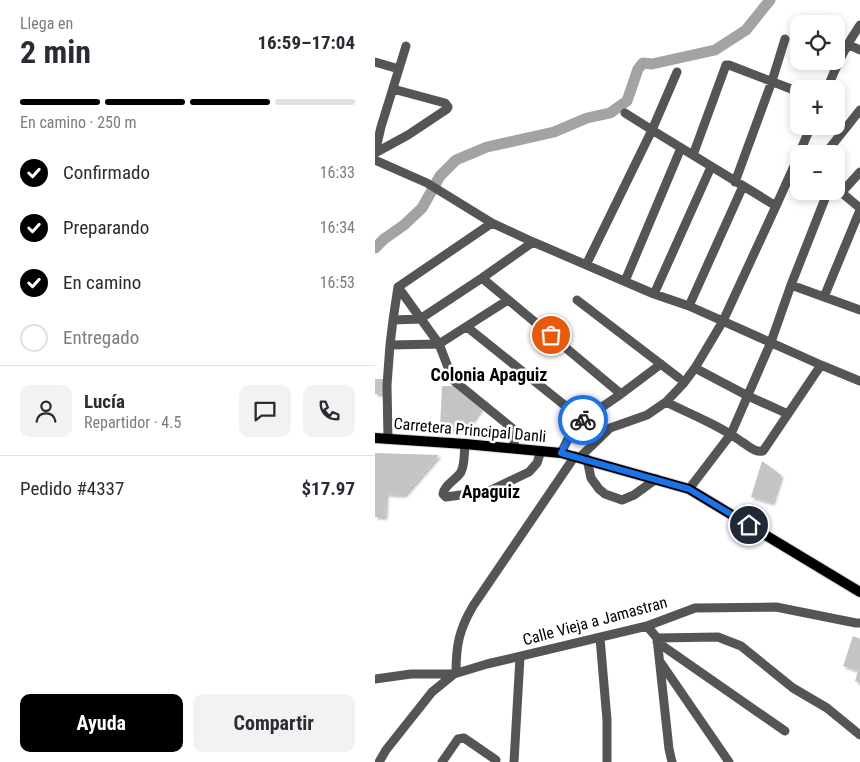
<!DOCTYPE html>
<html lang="es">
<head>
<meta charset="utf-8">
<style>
	body { margin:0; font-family:"Roboto Condensed",sans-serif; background:#f2f2f3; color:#2b2b33; height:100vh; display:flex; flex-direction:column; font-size:19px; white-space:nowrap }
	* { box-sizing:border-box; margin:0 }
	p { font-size:16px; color:#7c7c81 }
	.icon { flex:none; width:28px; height:28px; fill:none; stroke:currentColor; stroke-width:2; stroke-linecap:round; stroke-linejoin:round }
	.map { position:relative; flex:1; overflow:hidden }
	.drawer { display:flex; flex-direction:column; background:#fff; width:375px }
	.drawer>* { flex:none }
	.controls { position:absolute; left:415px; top:15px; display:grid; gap:10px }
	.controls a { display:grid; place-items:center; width:55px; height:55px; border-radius:10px; background:#fff; box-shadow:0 2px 8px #0003; font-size:25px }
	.pin { position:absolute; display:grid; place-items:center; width:42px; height:42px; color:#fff; margin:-21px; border:2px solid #fff; border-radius:50%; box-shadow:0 1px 5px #0007 }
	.courier { position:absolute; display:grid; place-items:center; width:50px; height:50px; margin:-25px; border:4px solid #1a73e8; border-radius:50%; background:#fff; color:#222; box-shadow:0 1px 6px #0007 }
	.head em { font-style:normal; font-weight:700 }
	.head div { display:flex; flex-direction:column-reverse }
	.head { display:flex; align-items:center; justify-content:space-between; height:85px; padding:0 20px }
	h1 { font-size:32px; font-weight:700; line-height:38px }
	.bar { display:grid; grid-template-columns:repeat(4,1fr); gap:8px 5px; align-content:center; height:60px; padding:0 20px }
	.bar i { height:6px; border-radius:4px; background:#e1e1e2 }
	.bar .on { background:#000 }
	.bar p { grid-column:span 4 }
	.line { display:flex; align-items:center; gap:12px; padding:0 20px; border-top:1px solid #e1e1e2 }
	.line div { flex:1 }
	.round { display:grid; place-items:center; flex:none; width:52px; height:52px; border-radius:10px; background:#f2f2f3 }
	ol { padding:0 20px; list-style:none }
	li { display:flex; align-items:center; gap:15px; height:55px }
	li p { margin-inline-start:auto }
	li .icon { padding:5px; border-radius:50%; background:#000; color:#fff; stroke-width:4 }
	li:last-child { color:#7c7c81 }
	li i { width:28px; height:28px; border:2px solid #e1e1e2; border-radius:50% }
	.cta { display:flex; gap:10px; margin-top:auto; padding:10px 20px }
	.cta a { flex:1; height:58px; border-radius:10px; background:#000; color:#fff; font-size:20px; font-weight:700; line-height:58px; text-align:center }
	.cta a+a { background:#f2f2f3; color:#2b2b33 }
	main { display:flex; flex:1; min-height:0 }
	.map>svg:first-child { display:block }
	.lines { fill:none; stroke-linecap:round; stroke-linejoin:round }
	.river { stroke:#a3a3a3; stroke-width:11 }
	.building { fill:#c4c4c4; filter:url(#shadow) }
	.major-casing { stroke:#dbdbdb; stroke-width:12 }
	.minor { stroke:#555; stroke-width:9 }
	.major { stroke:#000; stroke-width:10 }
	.done { stroke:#595959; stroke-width:5; stroke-dasharray:0 9 }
	.route { stroke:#1a73e8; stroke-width:6 }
	.labels { text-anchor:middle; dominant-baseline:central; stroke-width:5; stroke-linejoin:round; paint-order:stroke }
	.street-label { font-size:16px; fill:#000; stroke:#fff }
	.neighbourhood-label { font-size:18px; font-weight:bold; fill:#000; stroke:#fff }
</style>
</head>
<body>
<main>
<section class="drawer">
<div class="head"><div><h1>2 min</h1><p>Llega en</p></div><em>16:59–17:04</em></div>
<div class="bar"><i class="on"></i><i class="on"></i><i class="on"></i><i></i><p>En camino · 250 m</p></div>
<ol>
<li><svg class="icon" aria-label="check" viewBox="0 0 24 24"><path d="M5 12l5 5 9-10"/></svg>Confirmado<p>16:33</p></li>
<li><svg class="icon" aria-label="check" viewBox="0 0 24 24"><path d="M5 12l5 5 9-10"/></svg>Preparando<p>16:34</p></li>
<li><svg class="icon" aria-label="check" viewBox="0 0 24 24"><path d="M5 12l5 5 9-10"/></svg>En camino<p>16:53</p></li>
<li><i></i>Entregado</li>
</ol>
<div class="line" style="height:90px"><a class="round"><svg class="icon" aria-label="person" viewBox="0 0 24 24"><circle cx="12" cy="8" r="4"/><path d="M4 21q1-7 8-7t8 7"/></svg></a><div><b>Lucía</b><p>Repartidor · 4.5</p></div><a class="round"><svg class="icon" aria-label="chat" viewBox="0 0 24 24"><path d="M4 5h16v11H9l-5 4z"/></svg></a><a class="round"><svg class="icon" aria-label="phone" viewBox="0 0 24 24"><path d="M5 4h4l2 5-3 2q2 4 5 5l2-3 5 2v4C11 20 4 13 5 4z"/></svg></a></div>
<div class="line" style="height:65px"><div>Pedido #4337</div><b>$17.97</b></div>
<div class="cta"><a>Ayuda</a><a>Compartir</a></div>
</section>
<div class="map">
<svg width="485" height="762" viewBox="0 0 485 762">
	<defs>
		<filter id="shadow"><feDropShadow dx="2.5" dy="2.5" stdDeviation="1" flood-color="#0004"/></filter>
	</defs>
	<rect width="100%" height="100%" fill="#fff"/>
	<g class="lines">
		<path class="river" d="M0 248 9 239 29 225 47 208 65 176 81 160 112 147 179 132 212 118 235 113 252 101 263 69 268 63 277 64 340 50 371 30 395 0"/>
	</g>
	<path class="building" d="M0 379H8V394H0Z
		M67 386H80L106 408 90 431 65 428Z
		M0 453 64 455 29 495 11 494 10 517H0Z
		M387 461 406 475 397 503 376 497Z
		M478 636 485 639V683L480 681 483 671 468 666Z"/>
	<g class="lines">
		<g class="major-casing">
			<path id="major" d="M0 438 90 444 186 453 314 489 485 592"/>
		</g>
		<path class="minor" d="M472 44 485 50
			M0 62 24 69
			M452 89C461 66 471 45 485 25
			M250 113 277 130 302 72
			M0 153 33 135 72 109 73 107 70 103 18 89
			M0 153 6 127 31 46
			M424 154 436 126
			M450 154 485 110
			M318 155 351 65H354L424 92
			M0 160 52 183 117 223 158 242 279 294 314 306 446 365 485 381
			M360 182 397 81 410 39
			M461 188 485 208
			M467 192 485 172
			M211 265 277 130 401 206
			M107 278 246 394
			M250 281 306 148
			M416 285 485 310
			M23 287 64 344 78 380 137 428 140 448
			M279 294 336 167
			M449 297 485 210
			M202 300 304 378
			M314 306 368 186
			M18 320 23 287 117 223
			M92 327 208 420
			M15 345 18 320 45 319 107 278 158 242
			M320 368 373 396 413 414
			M291 402C317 415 344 425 367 442 374 446 380 453 388 451L446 365
			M13 439 12 385 15 345 64 344 133 300
			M90 444C89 453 90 464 86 472 81 480 69 485 68 494L71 497 114 491 154 472 162 463 166 451
			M186 453 197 431 208 420 246 394 286 364
			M205 457 235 428 272 415 291 402 308 384 320 368 348 321 401 206 424 155
			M212 459 216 478 224 489 230 494 247 500 259 495 281 479
			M314 489 356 434 396 342 416 285 453 191
			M272 626 282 638 294 749 297 762
			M225 638 232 720V762
			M282 638 343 637 366 646 418 688 452 708 485 735
			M282 642 410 731
			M286 663 354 762
			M81 673C81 645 84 630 98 606L200 456
			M0 679 36 674H79
			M4 762 11 750 57 692 79 674 112 664 272 626 320 608 401 607 481 623H485
			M67 762 83 739 89 738 121 760
			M139 762 145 657"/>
		<use href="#major" class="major"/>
	</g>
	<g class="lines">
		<path class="done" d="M176 335 246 394 208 420"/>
		<path class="route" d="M208 420 197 431 186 453 314 489 374 525"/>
	</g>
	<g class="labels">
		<g class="street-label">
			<text transform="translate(95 430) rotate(5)">Carretera Principal Danli</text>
			<text transform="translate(220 621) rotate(-15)">Calle Vieja a Jamastran</text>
		</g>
		<g class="neighbourhood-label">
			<text x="114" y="374">Colonia Apaguiz</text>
			<text x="116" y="491">Apaguiz</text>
		</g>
	</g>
</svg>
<div class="controls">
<a><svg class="icon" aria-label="locate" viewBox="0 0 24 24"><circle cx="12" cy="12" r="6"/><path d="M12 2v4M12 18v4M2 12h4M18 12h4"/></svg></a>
<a>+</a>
<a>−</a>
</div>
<div class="pin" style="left:176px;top:335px;background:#ea580c"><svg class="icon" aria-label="bag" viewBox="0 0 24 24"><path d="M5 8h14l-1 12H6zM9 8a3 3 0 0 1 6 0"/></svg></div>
<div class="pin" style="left:374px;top:525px;background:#1f2937"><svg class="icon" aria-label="home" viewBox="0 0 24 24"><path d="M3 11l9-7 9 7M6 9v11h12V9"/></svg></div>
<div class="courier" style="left:208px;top:420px"><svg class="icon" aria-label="bike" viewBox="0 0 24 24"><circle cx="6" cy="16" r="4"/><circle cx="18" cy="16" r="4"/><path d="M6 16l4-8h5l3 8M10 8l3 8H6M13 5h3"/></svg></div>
</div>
</main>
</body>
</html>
